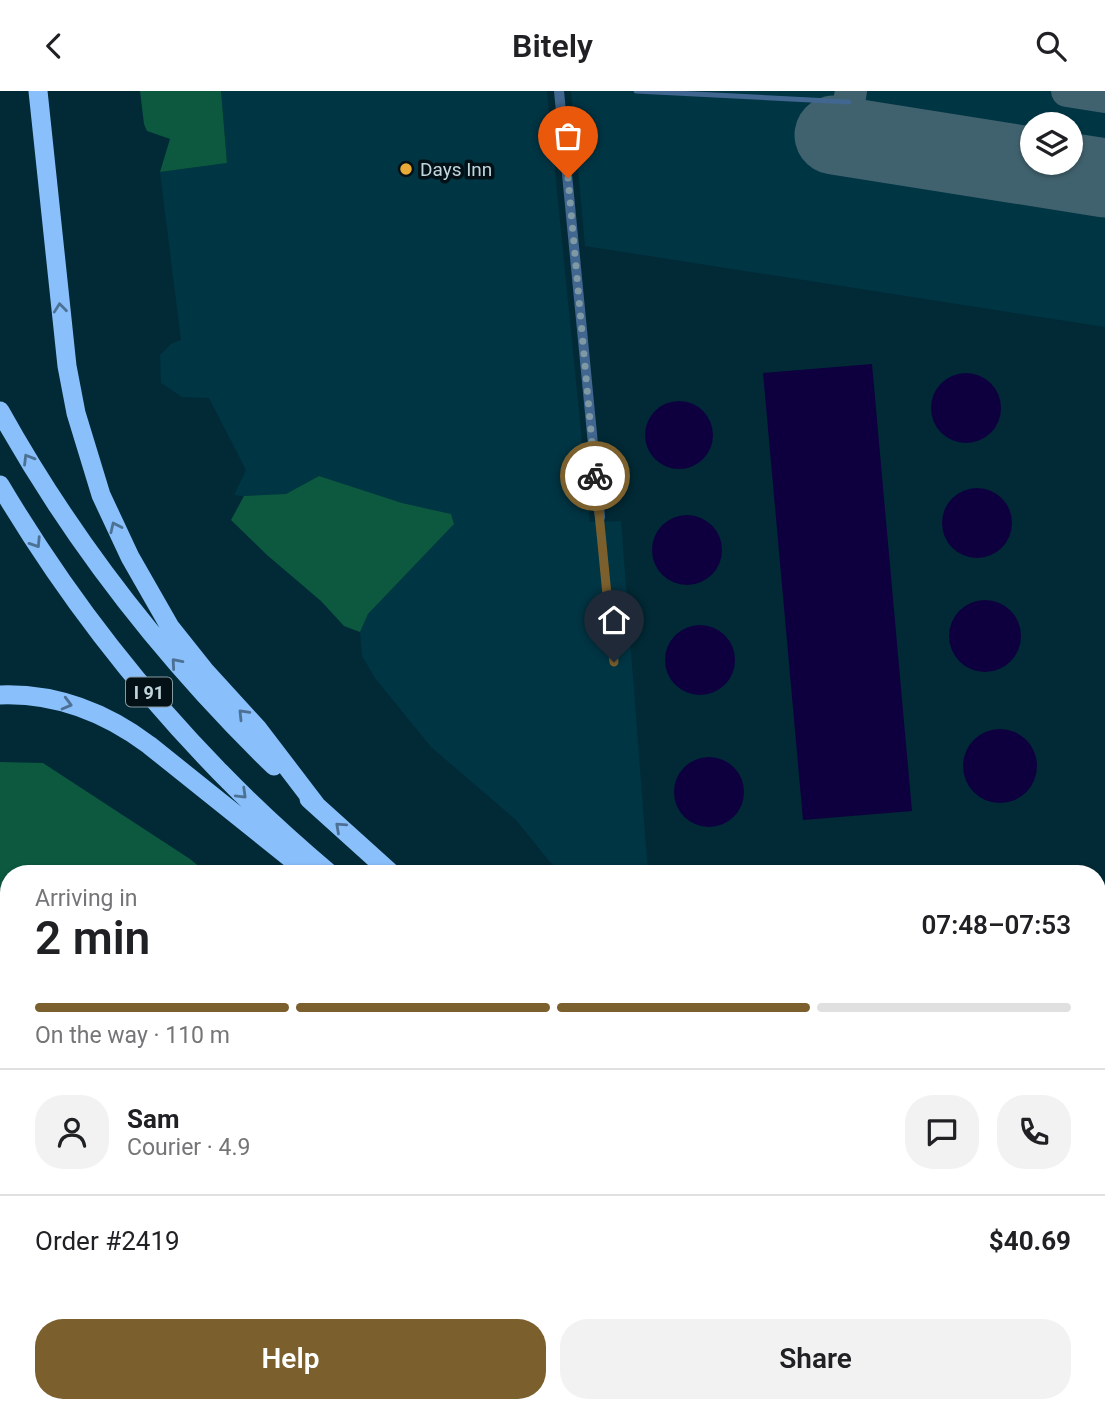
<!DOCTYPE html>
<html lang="en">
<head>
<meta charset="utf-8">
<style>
	body { margin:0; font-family:Roboto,sans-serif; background:#f2f2f2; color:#202124; height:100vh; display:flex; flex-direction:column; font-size:26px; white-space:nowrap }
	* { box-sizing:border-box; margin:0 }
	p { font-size:23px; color:#757577 }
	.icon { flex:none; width:38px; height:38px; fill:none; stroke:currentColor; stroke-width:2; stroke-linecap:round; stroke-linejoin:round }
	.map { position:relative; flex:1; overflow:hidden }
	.side { position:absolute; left:0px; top:774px; width:1106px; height:548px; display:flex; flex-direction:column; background:#fff; border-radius:28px 28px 0 0; box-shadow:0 2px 5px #0004 }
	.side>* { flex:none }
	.buttons { position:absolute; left:1020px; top:21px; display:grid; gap:14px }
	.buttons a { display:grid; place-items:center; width:63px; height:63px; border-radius:50%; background:#fff; box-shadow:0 2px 5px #0004; font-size:35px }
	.pin { position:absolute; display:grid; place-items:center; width:60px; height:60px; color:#fff; margin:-72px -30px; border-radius:50% 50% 50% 0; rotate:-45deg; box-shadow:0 0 7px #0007 }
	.pin .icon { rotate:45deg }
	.courier { position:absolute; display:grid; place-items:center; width:70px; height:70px; margin:-35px; border:5px solid #7b5f2d; border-radius:50%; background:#fff; color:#222; box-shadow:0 2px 9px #0007 }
	.headline em { font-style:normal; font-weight:600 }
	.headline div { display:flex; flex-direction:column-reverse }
	.headline { display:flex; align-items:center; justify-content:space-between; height:119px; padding:0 35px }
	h1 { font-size:46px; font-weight:600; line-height:52px }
	.bar { display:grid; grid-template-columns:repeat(4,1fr); gap:10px 7px; align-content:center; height:84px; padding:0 35px }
	.bar i { height:9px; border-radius:5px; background:#e0e0e0 }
	.bar .active { background:#7b5f2d }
	.bar p { grid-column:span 4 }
	.line { display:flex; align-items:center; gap:18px; padding:0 35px; border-top:2px solid #e0e0e0 }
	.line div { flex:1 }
	.round { display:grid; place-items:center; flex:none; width:74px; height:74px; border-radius:28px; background:#f2f2f2 }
	.action { display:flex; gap:14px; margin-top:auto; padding:14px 35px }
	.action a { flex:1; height:80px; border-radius:28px; background:#7b5f2d; color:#fff; font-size:28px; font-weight:600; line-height:80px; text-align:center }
	.action a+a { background:#f2f2f2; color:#202124 }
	header { display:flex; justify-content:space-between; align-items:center; height:91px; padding:0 35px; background:#fff; font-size:32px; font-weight:600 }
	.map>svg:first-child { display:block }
	.built { fill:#003544; fill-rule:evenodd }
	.green { fill:#0c5940 }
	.water { fill:#0e003f }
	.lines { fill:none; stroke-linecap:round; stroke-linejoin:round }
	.taxiway { stroke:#40626e; stroke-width:32 }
	.runway { stroke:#40626e; stroke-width:79 }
	.path { stroke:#4d6e78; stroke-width:2; stroke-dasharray:5 5; stroke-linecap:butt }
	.lane { stroke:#41668f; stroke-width:5 }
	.street { stroke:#41668f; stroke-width:10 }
	.highway { stroke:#89bffb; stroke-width:19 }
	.oneway { stroke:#4d7194 }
	.done { stroke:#7e99a3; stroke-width:7; stroke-dasharray:0 12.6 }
	.route { stroke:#7b5f2d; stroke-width:9 }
	.poi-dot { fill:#eaaa38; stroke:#031116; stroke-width:2.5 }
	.labels { text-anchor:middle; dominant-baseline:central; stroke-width:7; stroke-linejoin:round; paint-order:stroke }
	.shield { fill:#031116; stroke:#889aa1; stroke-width:2 }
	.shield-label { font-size:18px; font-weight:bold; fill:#c1d5dd }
	.poi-label { font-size:19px; fill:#c1d5dd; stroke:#031116; text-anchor:start }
</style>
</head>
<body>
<header><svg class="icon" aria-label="back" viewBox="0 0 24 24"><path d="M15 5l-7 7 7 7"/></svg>Bitely<svg class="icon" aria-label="search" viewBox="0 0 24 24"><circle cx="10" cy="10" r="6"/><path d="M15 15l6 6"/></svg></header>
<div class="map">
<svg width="1105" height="1321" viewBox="0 0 1105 1321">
	<rect width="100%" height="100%" fill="#012a36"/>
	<path class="built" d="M221 0H547L590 431 621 430 648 782H563L550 771 516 729 431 656 375 587 362 565 360 541 368 523 454 433 451 423 402 412 319 385 286 403 249 406 234 404 246 379 209 307 182 306 161 292 160 264 171 253 181 249 160 81 227 72Z
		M571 0H1105V236L585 155ZM1032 33H1071V72H1032Z"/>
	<path class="green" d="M140 0H221L227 72 160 81 170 48 147 40 144 33Z
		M319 385 402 412 451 423 454 433 368 523 360 541 344 535 321 510 267 464 231 429 244 405 286 403Z
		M0 671 43 672 190 768 207 782H9V1312H844L853 1321H0Z
		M1097 910H1105V1321H1063L1054 1313 1097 1312Z"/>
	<path class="water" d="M872 273 912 720 803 729 763 282Z
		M931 317a35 35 0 1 1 70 0a35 35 0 1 1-70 0Z
		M645 344a34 34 0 1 1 68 0a34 34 0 1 1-68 0Z
		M942 432a35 35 0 1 1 70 0a35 35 0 1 1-70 0Z
		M652 459a35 35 0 1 1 70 0a35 35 0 1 1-70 0Z
		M949 545a36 36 0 1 1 72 0a36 36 0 1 1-72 0Z
		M665 569a35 35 0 1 1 70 0a35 35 0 1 1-70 0Z
		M963 675a37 37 0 1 1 74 0a37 37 0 1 1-74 0Z
		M674 701a35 35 0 1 1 70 0a35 35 0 1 1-70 0Z
		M1097 935 1105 936V966L1097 965Z"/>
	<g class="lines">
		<path class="taxiway" d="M1067 0 1105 6
			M843 45 851 0"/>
		<path class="runway" d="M834 44 1105 87"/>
		<path class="path" d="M1097 834H1105
			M0 992 9 991"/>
		<path class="lane" d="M636 0 849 11
			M600 426 603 477 614 571"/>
		<path class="street" d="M559 0 600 426"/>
		<path class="highway" d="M38 0 67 275 76 322 101 404 130 466 170 536 205 580 258 638 316 714
			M0 320C74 453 165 569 274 675
			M0 394C61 497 136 595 220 681 254 716 291 750 329 782
			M0 604C55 602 106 622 149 654L309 782
			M309 708 391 782
			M936 1312 946 1321
			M983 1312 992 1321"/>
	</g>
	<defs><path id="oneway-chevron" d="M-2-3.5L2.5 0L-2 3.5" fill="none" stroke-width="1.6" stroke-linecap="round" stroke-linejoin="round" transform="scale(1.75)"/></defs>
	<g class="oneway">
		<use href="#oneway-chevron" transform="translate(60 217) rotate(-96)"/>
		<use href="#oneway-chevron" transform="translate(28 368) rotate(-121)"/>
		<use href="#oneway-chevron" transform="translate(115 436) rotate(-115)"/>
		<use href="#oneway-chevron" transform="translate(36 452) rotate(57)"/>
		<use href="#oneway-chevron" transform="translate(176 572) rotate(-131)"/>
		<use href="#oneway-chevron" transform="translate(67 613) rotate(15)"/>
		<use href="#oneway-chevron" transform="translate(243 623) rotate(-134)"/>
		<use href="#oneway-chevron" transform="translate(242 703) rotate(44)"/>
		<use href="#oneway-chevron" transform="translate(340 736) rotate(-138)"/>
	</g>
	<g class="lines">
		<path class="done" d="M568 87 595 385"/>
		<path class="route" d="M595 385C602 447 607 509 614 571"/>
	</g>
	<circle class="poi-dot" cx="406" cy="78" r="7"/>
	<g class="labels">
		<rect class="shield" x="126" y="586.5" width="46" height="29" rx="5"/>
		<g class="shield-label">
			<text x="149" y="601">I 91</text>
		</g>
		<g class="poi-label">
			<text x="420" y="78">Days Inn</text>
		</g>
	</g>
</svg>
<div class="buttons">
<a><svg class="icon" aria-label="layers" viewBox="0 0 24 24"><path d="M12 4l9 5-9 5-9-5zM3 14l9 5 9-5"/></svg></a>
</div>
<div class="pin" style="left:568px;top:87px;background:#ea580c"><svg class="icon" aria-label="bag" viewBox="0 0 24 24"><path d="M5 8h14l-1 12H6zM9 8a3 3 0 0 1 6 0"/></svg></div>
<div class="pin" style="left:614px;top:571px;background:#1f2937"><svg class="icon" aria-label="home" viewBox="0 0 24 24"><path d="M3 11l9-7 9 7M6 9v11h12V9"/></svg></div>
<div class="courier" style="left:595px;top:385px"><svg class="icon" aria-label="bike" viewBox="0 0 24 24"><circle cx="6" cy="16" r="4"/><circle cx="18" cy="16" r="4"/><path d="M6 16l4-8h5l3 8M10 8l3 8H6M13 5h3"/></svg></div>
<section class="side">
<div class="headline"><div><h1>2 min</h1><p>Arriving in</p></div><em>07:48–07:53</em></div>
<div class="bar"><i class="active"></i><i class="active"></i><i class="active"></i><i></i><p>On the way · 110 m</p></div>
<div class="line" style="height:126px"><a class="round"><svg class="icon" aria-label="person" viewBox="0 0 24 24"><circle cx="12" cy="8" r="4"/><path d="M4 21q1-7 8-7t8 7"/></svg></a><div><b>Sam</b><p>Courier · 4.9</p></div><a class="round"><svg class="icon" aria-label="chat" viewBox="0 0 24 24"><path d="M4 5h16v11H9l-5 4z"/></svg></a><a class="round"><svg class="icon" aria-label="phone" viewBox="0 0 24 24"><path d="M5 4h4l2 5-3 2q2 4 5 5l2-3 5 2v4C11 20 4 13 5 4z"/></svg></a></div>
<div class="line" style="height:91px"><div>Order #2419</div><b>$40.69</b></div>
<div class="action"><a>Help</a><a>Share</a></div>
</section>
</div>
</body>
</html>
